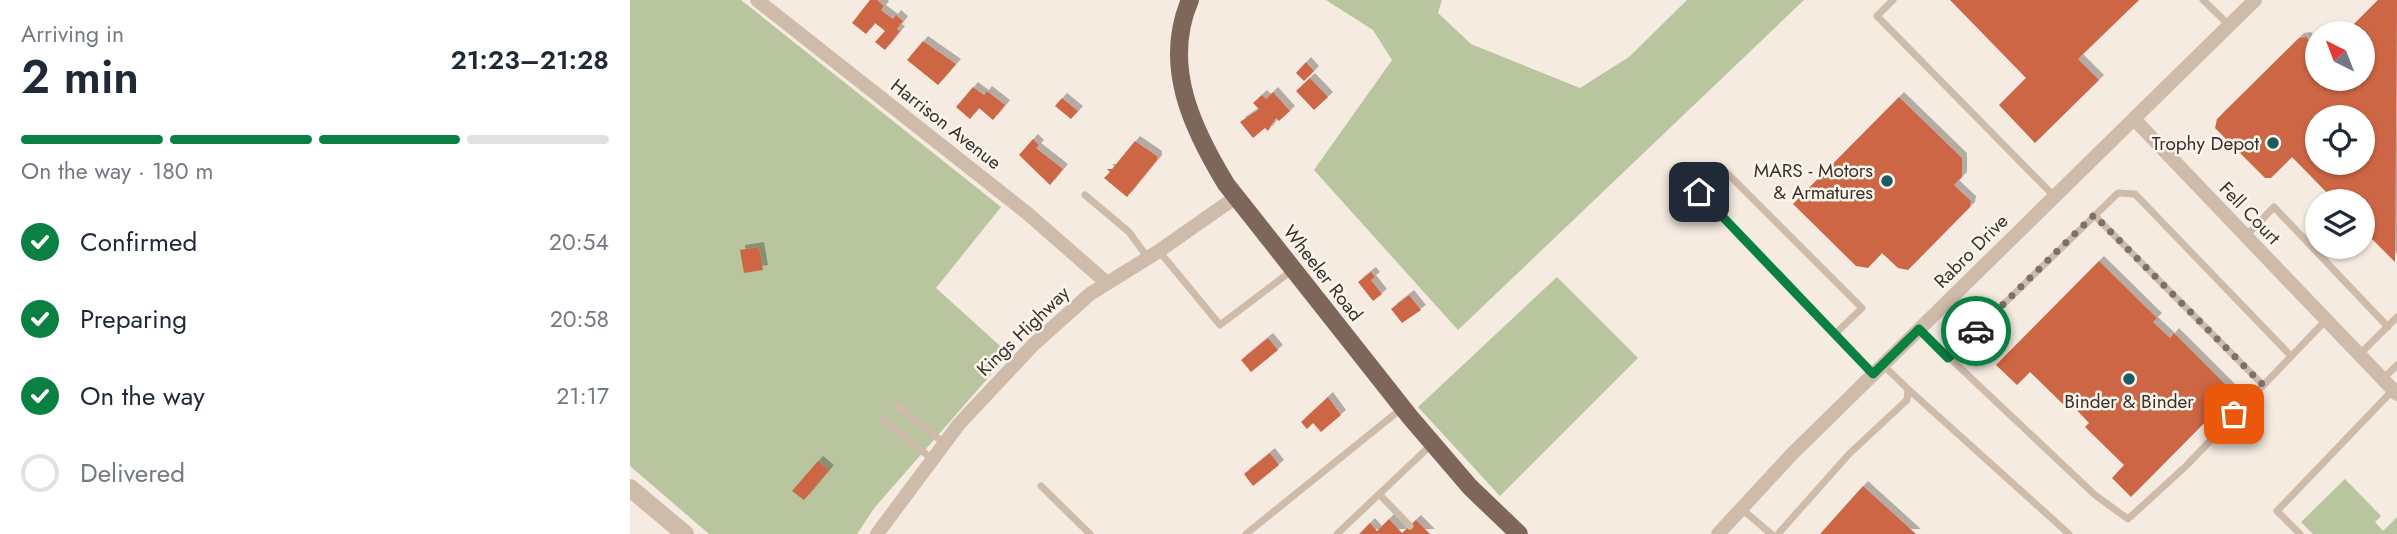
<!DOCTYPE html>
<html lang="en">
<head>
<meta charset="utf-8">
<style>
	body { margin:0; font-family:Jost,sans-serif; background:#f6f6f7; color:#1f2937; height:100vh; display:flex; flex-direction:column; font-size:26px; white-space:nowrap }
	* { box-sizing:border-box; margin:0 }
	p { font-size:23px; color:#747a83 }
	.icon { flex:none; width:38px; height:38px; fill:none; stroke:currentColor; stroke-width:2; stroke-linecap:round; stroke-linejoin:round }
	.map { position:relative; flex:1; overflow:hidden }
	.drawer { display:flex; flex-direction:column; background:#fff; width:630px }
	.drawer>* { flex:none }
	.needle { width:46px; rotate:318deg }
	.buttons { position:absolute; left:1675px; top:21px; display:grid; gap:14px }
	.buttons a { display:grid; place-items:center; width:70px; height:70px; border-radius:50%; background:#fff; box-shadow:0 2px 5px #0004; font-size:35px }
	.pin { position:absolute; display:grid; place-items:center; width:60px; height:60px; color:#fff; margin:-30px; border-radius:14px; box-shadow:0 4px 10px #0006 }
	.courier { position:absolute; display:grid; place-items:center; width:70px; height:70px; margin:-35px; border:5px solid #0b8043; border-radius:50%; background:#fff; color:#222; box-shadow:0 2px 9px #0007 }
	.overview em { font-style:normal; font-weight:600 }
	.overview div { display:flex; flex-direction:column-reverse }
	.overview { display:flex; align-items:center; justify-content:space-between; height:119px; padding:0 21px }
	h1 { font-size:46px; font-weight:600; line-height:52px }
	.bar { display:grid; grid-template-columns:repeat(4,1fr); gap:10px 7px; align-content:center; height:84px; padding:0 21px }
	.bar i { height:9px; border-radius:5px; background:#e0e1e3 }
	.bar .current { background:#0b8043 }
	.bar p { grid-column:span 4 }
	ol { padding:0 21px; list-style:none }
	li { display:flex; align-items:center; gap:21px; height:77px }
	li p { margin-inline-start:auto }
	li .icon { padding:7px; border-radius:50%; background:#0b8043; color:#fff; stroke-width:4 }
	li:last-child { color:#747a83 }
	li i { width:38px; height:38px; border:4px solid #e0e1e3; border-radius:50% }
	main { display:flex; flex:1; min-height:0 }
	.map>svg:first-child { display:block }
	.green { fill:#b8c59e }
	.building { fill:#cd6645; fill-rule:evenodd; filter:url(#shadow) }
	.lines { fill:none; stroke-linecap:round; stroke-linejoin:round }
	.service { stroke:#cebbaa; stroke-width:7 }
	.minor { stroke:#cebbaa; stroke-width:14 }
	.tertiary { stroke:#cebbaa; stroke-width:18 }
	.primary { stroke:#7e665a; stroke-width:18 }
	.done { stroke:#7c716a; stroke-width:7; stroke-dasharray:0 12.6 }
	.route { stroke:#0b8043; stroke-width:9 }
	.poi-dot { fill:#1c5c60; stroke:#fbf5ed; stroke-width:2.5 }
	.labels { text-anchor:middle; dominant-baseline:central; stroke-width:5; stroke-linejoin:round; paint-order:stroke }
	.street-label { font-size:19px; fill:#3b302a; stroke:#fbf5ed }
	.poi-label { font-size:19px; fill:#3b302a; stroke:#fbf5ed; text-anchor:end }
</style>
</head>
<body>
<main>
<section class="drawer">
<div class="overview"><div><h1>2 min</h1><p>Arriving in</p></div><em>21:23–21:28</em></div>
<div class="bar"><i class="current"></i><i class="current"></i><i class="current"></i><i></i><p>On the way · 180 m</p></div>
<ol>
<li><svg class="icon" aria-label="check" viewBox="0 0 24 24"><path d="M5 12l5 5 9-10"/></svg>Confirmed<p>20:54</p></li>
<li><svg class="icon" aria-label="check" viewBox="0 0 24 24"><path d="M5 12l5 5 9-10"/></svg>Preparing<p>20:58</p></li>
<li><svg class="icon" aria-label="check" viewBox="0 0 24 24"><path d="M5 12l5 5 9-10"/></svg>On the way<p>21:17</p></li>
<li><i></i>Delivered</li>
</ol>
</section>
<div class="map">
<svg width="1767" height="534" viewBox="0 0 1767 534">
	<defs>
		<filter id="shadow"><feDropShadow dx="5" dy="-5" stdDeviation="0" flood-color="#0004"/></filter>
	</defs>
	<rect width="100%" height="100%" fill="#f5ebe0"/>
	<path class="green" d="M0 0H111L371 207 306 288 379 354 245 507 227 534H79L0 466Z
		M696 0H812L808 13 841 44 950 88 999 57 1057 0H1174L828 330 684 170 762 60 743 30Z
		M927 277 1008 358 870 496 788 407Z
		M1715 479 1751 516 1745 522 1753 531 1767 517V534H1683L1671 522Z"/>
	<path class="building" d="M240 0H247L254 6 251 10 263 19 266 15 273 21 267 29 270 31 255 50 245 42 255 31 245 23 236 34 222 23Z
		M1320 0H1509L1448 59 1469 80 1405 143 1369 105 1396 78Z
		M1748 0H1767L1765 262 1732 229V201H1705L1662 157 1641 178H1635L1585 128 1587 119 1669 38 1676 37 1687 49V79H1732V33H1715ZM1687 117H1732V163H1687Z
		M293 41 326 64 308 85 277 60Z
		M676 62 684 71 674 81 666 73Z
		M680 78 698 97 684 110 666 91Z
		M343 87 354 95 357 91 375 105 363 120 349 108 340 119 326 107Z
		M643 92 660 111 649 121 646 118 638 131 635 128 623 138 610 122 629 109 623 103 632 95 636 99Z
		M1269 97 1332 158V177L1324 185 1341 201 1340 207 1278 270 1268 268 1252 253 1238 268 1226 266 1163 204Z
		M432 98 448 111 441 119 425 106Z
		M403 139 409 145 406 148 433 169 420 185 389 155Z
		M505 141 527 156V160L497 197 474 178 480 172 477 169H482Z
		M129 247 133 270 114 273 110 250Z
		M1469 261 1527 318 1523 322 1540 338 1544 333 1604 393 1501 497 1482 478 1494 465 1455 427 1459 423 1443 406 1439 410 1400 372 1387 385 1366 365Z
		M741 272 745 277 741 280 752 294 743 301 728 282Z
		M779 295 791 310 772 323 761 309Z
		M638 338 648 350 621 372 611 360Z
		M698 397 711 415 691 432 683 423 677 429 671 422Z
		M640 453 649 465 623 486 614 474Z
		M188 461 199 470 174 500 162 491Z
		M1233 486 1286 534H1190Z
		M759 519 772 533 786 520 800 534H729L740 523 747 531Z"/>
	<g class="lines">
		<path class="service" d="M1263 0 1247 16 1424 196
			M1573 0 1599 25
			M455 195 499 232 518 258
			M1464 215 1633 385
			M1616 236 1644 207 1758 327
			M529 251 590 325 664 269
			M1289 329 1465 495 1498 519 1556 466 1696 320
			M1205 334 1232 308 1090 166 1073 182 1069 192 1243 374
			M1730 354 1767 317
			M1318 358 1488 193 1505 194 1661 356
			M1753 379 1767 365
			M1278 389 1439 534
			M267 405 314 443
			M254 420 302 459
			M411 486 460 534
			M749 494 780 526
			M1112 509 1141 534
			M616 534 771 409
			M707 534 802 444
			M1148 534 1219 454 1277 400 1278 389 1253 365
			M1670 534 1647 511 1763 390"/>
		<path class="minor" d="M127 0 397 213 477 283
			M1504 119 1767 394
			M247 534 329 424 403 345 460 294 529 251 606 197
			M1088 534 1162 454 1625 0"/>
		<path class="tertiary" d="M0 488 55 534"/>
		<path class="primary" d="M560 0C532 65 562 128 596 184L780 417 840 487 889 534"/>
	</g>
	<g class="lines">
		<path class="done" d="M1346 331 1464 215 1633 385 1604 414"/>
		<path class="route" d="M1069 192 1243 374 1289 329 1318 358 1346 331"/>
	</g>
	<g class="poi-dot">
		<circle cx="1643" cy="143" r="7"/>
		<circle cx="1257" cy="181" r="7"/>
		<circle cx="1499" cy="379" r="7"/>
	</g>
	<g class="labels">
		<g class="street-label">
			<text transform="translate(316 124) rotate(38)">Harrison Avenue</text>
			<text transform="translate(1620 213) rotate(46)">Fell Court</text>
			<text transform="translate(1341 251) rotate(-45)">Rabro Drive</text>
			<text transform="translate(693 273) rotate(52)">Wheeler Road</text>
			<text transform="translate(393 331) rotate(-44)">Kings Highway</text>
		</g>
		<g class="poi-label">
			<text x="1629" y="143">Trophy Depot</text>
			<text x="1243" y="170">MARS - Motors<tspan x="1243" dy="22">&amp; Armatures</tspan></text>
			<text x="1499" y="401" text-anchor="middle">Binder &amp; Binder</text>
		</g>
	</g>
</svg>
<div class="buttons">
<a><svg class="needle" viewBox="-14 -14 28 28"><path d="M0-13l5 13h-10z" fill="#e53935"/><path d="M0 13l5-13h-10z" fill="#747a83"/></svg></a>
<a><svg class="icon" aria-label="locate" viewBox="0 0 24 24"><circle cx="12" cy="12" r="6"/><path d="M12 2v4M12 18v4M2 12h4M18 12h4"/></svg></a>
<a><svg class="icon" aria-label="layers" viewBox="0 0 24 24"><path d="M12 4l9 5-9 5-9-5zM3 14l9 5 9-5"/></svg></a>
</div>
<div class="pin" style="left:1604px;top:414px;background:#ea580c"><svg class="icon" aria-label="bag" viewBox="0 0 24 24"><path d="M5 8h14l-1 12H6zM9 8a3 3 0 0 1 6 0"/></svg></div>
<div class="pin" style="left:1069px;top:192px;background:#1f2937"><svg class="icon" aria-label="home" viewBox="0 0 24 24"><path d="M3 11l9-7 9 7M6 9v11h12V9"/></svg></div>
<div class="courier" style="left:1346px;top:331px"><svg class="icon" aria-label="car" viewBox="0 0 24 24"><path d="M5 17H2v-5l4-1 3-4h7l3 4 3 1v5h-3M9 17h6M6 11h13"/><circle cx="7" cy="17" r="2"/><circle cx="17" cy="17" r="2"/></svg></div>
</div>
</main>
</body>
</html>
